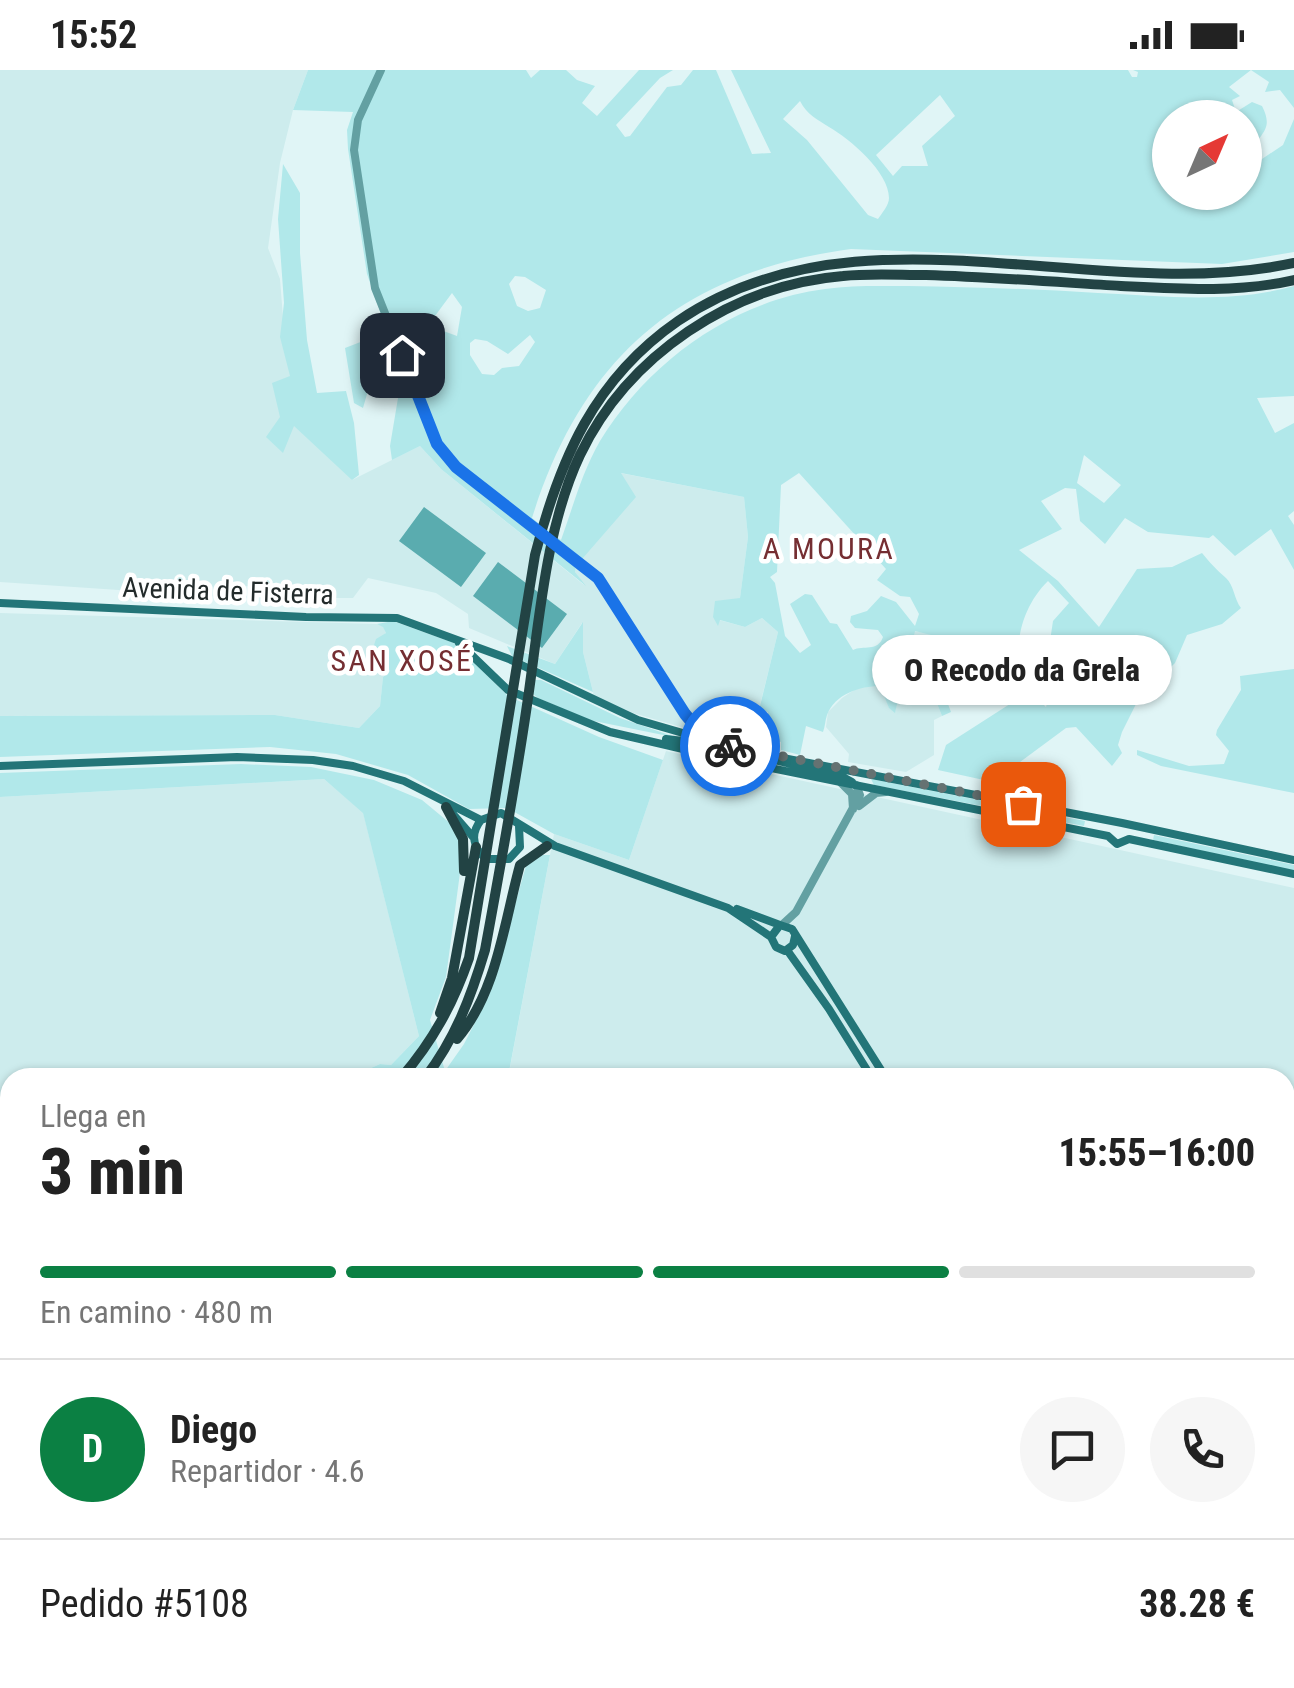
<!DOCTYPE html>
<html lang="es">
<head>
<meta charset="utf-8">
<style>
	body { margin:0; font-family:"Roboto Condensed",sans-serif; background:#f6f6f6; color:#222; height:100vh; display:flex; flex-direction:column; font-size:38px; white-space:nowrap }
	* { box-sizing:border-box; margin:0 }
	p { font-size:32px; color:#767676 }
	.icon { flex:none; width:55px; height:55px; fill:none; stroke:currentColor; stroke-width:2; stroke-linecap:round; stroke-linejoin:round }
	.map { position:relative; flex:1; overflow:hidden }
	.panel { position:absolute; left:0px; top:998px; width:1295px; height:622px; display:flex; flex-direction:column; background:#fff; border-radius:30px 30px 0 0; box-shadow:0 2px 8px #0004 }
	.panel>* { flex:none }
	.needle { width:65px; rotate:44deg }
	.fabs { position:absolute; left:1152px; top:30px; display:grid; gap:20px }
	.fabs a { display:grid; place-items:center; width:110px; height:110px; border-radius:50%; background:#fff; box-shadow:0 2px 8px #0004; font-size:50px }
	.pin { position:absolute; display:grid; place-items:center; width:85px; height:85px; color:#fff; margin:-42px; border-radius:20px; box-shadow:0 5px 15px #0006 }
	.courier { position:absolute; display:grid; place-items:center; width:100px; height:100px; margin:-50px; border:8px solid #1a73e8; border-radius:50%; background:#fff; color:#222; box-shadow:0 2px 12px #0007 }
	.bubble { position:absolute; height:70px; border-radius:35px; background:#fff; box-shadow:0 2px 8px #0004; font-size:32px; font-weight:800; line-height:70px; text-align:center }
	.overview em { font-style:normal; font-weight:800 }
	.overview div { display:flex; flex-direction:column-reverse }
	.overview { display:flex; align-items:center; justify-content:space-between; height:170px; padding:0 40px }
	h1 { font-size:65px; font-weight:800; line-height:75px }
	.bar { display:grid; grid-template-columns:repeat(4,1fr); gap:15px 10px; align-content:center; height:120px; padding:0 40px }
	.bar i { height:12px; border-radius:8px; background:#e0e0e0 }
	.bar .selected { background:#0b8043 }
	.bar p { grid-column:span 4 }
	.line { display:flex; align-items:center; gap:25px; padding:0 40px; border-top:2px solid #e0e0e0 }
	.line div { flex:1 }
	.round { display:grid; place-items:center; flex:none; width:105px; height:105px; border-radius:52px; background:#f6f6f6 }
	.status { display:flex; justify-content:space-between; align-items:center; height:70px; padding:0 50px; background:#fff; direction:ltr }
	.status svg { height:28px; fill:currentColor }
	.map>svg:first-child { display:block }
	.built { fill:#cdeced }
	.green { fill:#b1e8ea; fill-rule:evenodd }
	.water { fill:#5aacaf }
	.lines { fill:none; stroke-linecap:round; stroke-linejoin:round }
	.tertiary { stroke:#63a0a2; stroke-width:8 }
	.secondary { stroke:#237578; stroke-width:8 }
	.primary { stroke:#265153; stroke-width:9 }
	.trunk { stroke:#224344; stroke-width:10 }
	.done { stroke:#657272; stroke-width:10; stroke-dasharray:0 18 }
	.route { stroke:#1a73e8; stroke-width:12 }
	.labels { text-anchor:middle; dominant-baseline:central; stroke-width:9; stroke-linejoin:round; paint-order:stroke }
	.street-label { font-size:28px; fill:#232b2b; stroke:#fff }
	.neighbourhood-label { font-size:30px; letter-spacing:2.5px; fill:#752e32; stroke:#fff }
</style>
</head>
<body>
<div class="status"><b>15:52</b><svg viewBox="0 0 49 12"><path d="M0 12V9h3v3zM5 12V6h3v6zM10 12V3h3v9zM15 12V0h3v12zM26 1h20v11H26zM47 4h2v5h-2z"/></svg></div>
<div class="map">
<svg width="1294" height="1618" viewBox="0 0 1294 1618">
	<rect width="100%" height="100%" fill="#e0f5f6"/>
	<path class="built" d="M0 0H308L293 40 280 93 268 178 280 209 286 286 352 410 420 376 441 399 584 515 575 502 576 496 620 403 744 427 748 467 740 528 719 550 745 557 762 548 778 562 760 635 742 631 733 672 633 643 594 626 583 582 582 553 555 594 469 558 468 544 436 523 368 508 353 528H273L270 517 241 516 237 528 0 512Z
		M0 543 377 554 383 556 386 563 374 575 390 601 383 607 380 636 359 658 275 645 0 646Z
		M914 561 931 564 920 611 932 621 942 646 934 650V685L906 702 848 692 849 684 826 657 828 642 842 628 860 616H880L889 637 895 642Z
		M666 681 1294 818V1618H694L674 1610H1285V1008H508L554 764 629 790Z
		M324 709 363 742 419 966 391 995 380 994 351 1007 10 1008V1343L0 1336V727Z
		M193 1610H561L566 1618H190Z"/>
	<path class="green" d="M308 0H526L531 8 540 0H566L577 10 595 16 582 33 597 46 639 0H673L660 8 616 55 625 67 630 66 667 17 681 15 693 0H716L752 84 771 83 731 0H1128L1132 7H1137L1138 2 1133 0H1294V38L1280 20 1265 22 1269 12 1251 0 1229 17 1240 26 1232 30 1236 42 1252 32 1262 36C1275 62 1258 61 1253 83L1259 91 1283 75 1294 49V182L1222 194 851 179C682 202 583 285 532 448L561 470C573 437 582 402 600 371 648 292 732 231 825 219 852 215 881 216 908 216 972 217 1035 219 1098 223 1163 226 1231 234 1294 216V326L1257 328 1275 363 1294 353V441L1288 446 1294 455V500L1271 459 1235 486 1213 465 1209 468 1148 462 1125 448 1105 474 1080 451 1076 419 1065 418 1041 431 1062 459 1019 480 1058 511 1099 557 1137 499 1172 497 1202 483C1210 493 1217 500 1226 508 1234 515 1234 529 1241 538L1222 554 1187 565 1175 593 1139 628 1122 662 1118 675 1122 683 1112 696 1076 657 1066 658 993 712 938 700 946 675 1013 632 1027 618 1046 637 1052 615 1111 607 1116 586 1050 571 1053 551 1069 533 1048 511C1028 530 1015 563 1020 589L1017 593 1005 587 956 623 948 634 951 642 942 646 932 621 920 611 931 565 915 561 907 595 900 602 904 605 895 643 889 638 880 616C860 616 835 624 827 645 825 651 825 657 823 662L806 656 800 685 781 680V672L765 666 768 642 759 640 778 562 762 548 745 557 720 550 718 556 713 547 715 531 740 528 748 467 744 427 621 403 636 427 576 496 575 502 586 516 441 399 420 376 392 390 390 376 402 304 367 204 348 79 347 60 353 42 293 40ZM940 25 955 46 922 76 928 96H902L893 106 876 85ZM800 31C807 45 817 49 829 57 850 69 889 102 889 128 889 135 882 143 878 149L868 145 807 70 783 49ZM1170 48H1245V122H1170ZM515 206 525 207 546 220 540 238 528 241 517 236 509 214ZM452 223 462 237 457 266 438 259 432 250ZM530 265 535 272 519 296 502 298 494 305 482 304 470 285V273L475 269 487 271 508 284ZM1084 385 1121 415 1104 433 1077 413ZM799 403 886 499 877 510 900 526 910 527 919 544 915 556 896 532 881 526 867 541 851 546 850 552 855 558 878 560 883 567C878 582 863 575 853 580L837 554 830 553 812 525 805 524 790 534 811 575 800 583 785 566 775 513 770 507 777 502 781 415Z
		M283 94 300 123V183L307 270 317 323 346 321 354 353 359 405 352 410 294 356 283 383 266 367 280 347 272 313 290 306 280 267 284 233 278 149Z
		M376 266 382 282 372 286 373 303 363 338 354 333 345 278Z
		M393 551 454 573 508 626 599 667 663 690 629 790 554 764 507 738 469 739 408 705 336 684 270 677 0 687V646L275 645 359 658 380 636 383 607 390 601 374 575 376 569 386 563 383 557 377 554Z
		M583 552V582L593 622 512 586 507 576 555 594Z
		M1294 599V723L1161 696 1137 685V680L1189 696 1224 694 1229 681 1216 665 1217 660 1241 620 1240 606Z
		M534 610H541L620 648 678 668 589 650 538 628 533 624Z
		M241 694 311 697 374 710 422 730 451 754 458 766 462 788 446 907 430 950 445 1001 464 974 489 925 526 796 538 785H550L508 1007H351L380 994 391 995 419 966 363 743 324 709 0 727V703Z
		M871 709 1085 751 1084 756 874 715Z
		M1154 765 1294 795V801L1153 770Z
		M1294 1359V1443L1285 1448V1364Z
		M10 1433V1514L0 1534V1440Z"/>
	<path class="water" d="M424 437 486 483 461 517 399 471Z
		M498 492 567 544 542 578 473 526Z"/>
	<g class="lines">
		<path class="tertiary" d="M381 0 358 50 354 80 375 218 437 374 456 397 598 508 685 645 708 667
			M841 713 852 724 853 739
			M859 736 876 723 886 722
			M783 854 796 842 860 725 856 715"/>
		<path class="secondary" d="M0 533 306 547 397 548 509 589 638 650 700 668 762 684 1122 753 1294 790
			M459 573 508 620 610 662 726 689 1108 766 1117 774 1129 769 1294 804
			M666 669 683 671 690 665
			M775 690 841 706 852 712
			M0 696 237 687 313 690 353 696 404 711 481 750
			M453 744 473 767
			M519 756 520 777 509 789H486C473 778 470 764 481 750L501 743 555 776 728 838 771 867
			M737 839 780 855
			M795 866 793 875 785 881 776 877 771 867 780 855 792 859 886 1008
			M787 880 829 939 872 1008
			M1223 1610 1224 1618
			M1231 1610 1233 1618"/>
		<path class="primary" d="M0 1349 10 1358
			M0 1358 10 1366
			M0 1369 10 1377
			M0 1382 10 1391
			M604 1610 625 1618
			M641 1610 663 1618"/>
		<path class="trunk" d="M446 737 463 769 464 801
			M440 943 452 908 476 777
			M457 969C497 922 504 853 520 795L547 776
			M401 1008C433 971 453 934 469 888L535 485C560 389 594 309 678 251 860 127 1093 236 1294 193
			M425 1008C455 969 471 927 485 880 500 799 515 717 527 635 539 555 545 459 580 385 628 285 733 215 843 206 869 203 899 205 926 205 991 207 1056 212 1121 216 1180 219 1237 223 1294 210
			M0 1563 10 1539
			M6 1618 10 1603
			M19 1618 21 1610
			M35 1618 37 1610
			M45 1618 48 1610"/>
	</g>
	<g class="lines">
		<path class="done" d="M730 676 1023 734"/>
		<path class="route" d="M402 285 437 374 456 397 598 508 685 644 702 664 730 676"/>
	</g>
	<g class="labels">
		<g class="street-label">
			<text transform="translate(228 521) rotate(2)">Avenida de Fisterra</text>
		</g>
		<g class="neighbourhood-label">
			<text x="829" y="478">A MOURA</text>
			<text x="402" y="590">SAN XOSÉ</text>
		</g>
	</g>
</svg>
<div class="fabs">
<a><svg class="needle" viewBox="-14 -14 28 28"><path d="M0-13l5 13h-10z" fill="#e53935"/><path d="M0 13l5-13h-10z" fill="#767676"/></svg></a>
</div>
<div class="pin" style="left:1023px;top:734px;background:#ea580c"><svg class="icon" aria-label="bag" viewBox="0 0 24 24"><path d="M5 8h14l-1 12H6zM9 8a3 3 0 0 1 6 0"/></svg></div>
<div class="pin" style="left:402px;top:285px;background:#1f2937"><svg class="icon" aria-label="home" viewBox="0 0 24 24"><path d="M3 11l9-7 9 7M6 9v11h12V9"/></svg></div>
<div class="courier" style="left:730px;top:676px"><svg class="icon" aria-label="bike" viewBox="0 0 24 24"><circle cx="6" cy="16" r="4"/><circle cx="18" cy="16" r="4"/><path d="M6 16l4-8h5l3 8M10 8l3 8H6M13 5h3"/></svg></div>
<div class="bubble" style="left:872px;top:565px;width:300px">O Recodo da Grela</div>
<section class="panel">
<div class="overview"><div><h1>3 min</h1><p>Llega en</p></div><em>15:55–16:00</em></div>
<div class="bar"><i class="selected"></i><i class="selected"></i><i class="selected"></i><i></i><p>En camino · 480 m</p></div>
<div class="line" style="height:180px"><b class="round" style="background:#0b8043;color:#fff">D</b><div><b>Diego</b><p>Repartidor · 4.6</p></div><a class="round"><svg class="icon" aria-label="chat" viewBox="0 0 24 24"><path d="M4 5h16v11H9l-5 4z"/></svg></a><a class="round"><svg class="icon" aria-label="phone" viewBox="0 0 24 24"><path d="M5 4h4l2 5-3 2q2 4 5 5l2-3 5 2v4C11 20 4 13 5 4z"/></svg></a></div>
<div class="line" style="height:130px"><div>Pedido #5108</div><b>38.28 €</b></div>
</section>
</div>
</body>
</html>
